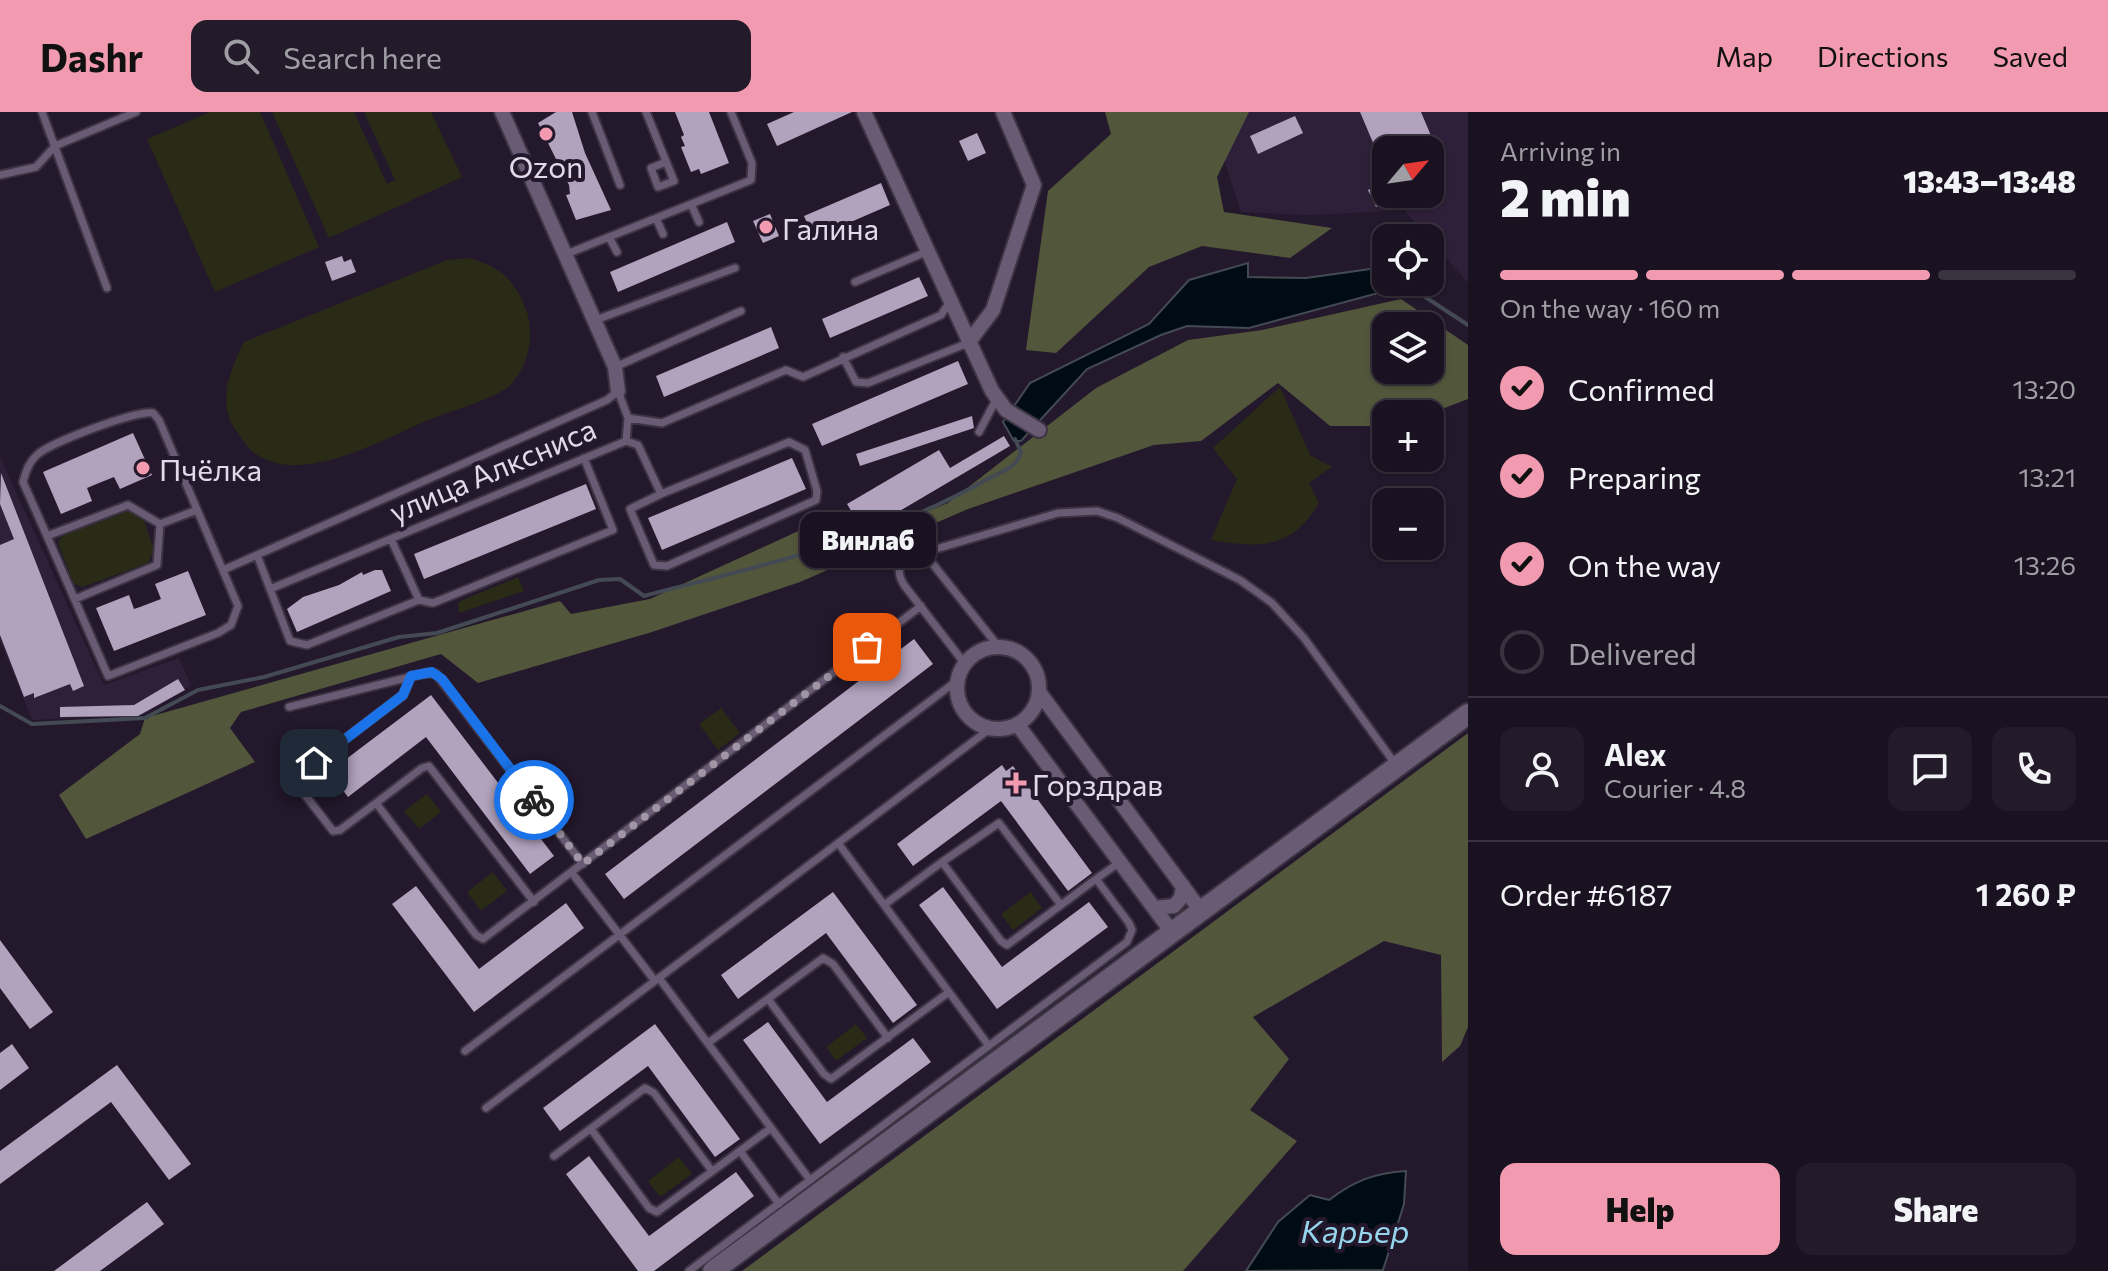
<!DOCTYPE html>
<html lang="en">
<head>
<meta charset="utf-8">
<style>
	body { margin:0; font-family:Commissioner,sans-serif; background:#241b2a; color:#f1f3f6; height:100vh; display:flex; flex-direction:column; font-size:30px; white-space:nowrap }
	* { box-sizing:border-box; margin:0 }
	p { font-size:26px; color:#a09ea5 }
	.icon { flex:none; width:44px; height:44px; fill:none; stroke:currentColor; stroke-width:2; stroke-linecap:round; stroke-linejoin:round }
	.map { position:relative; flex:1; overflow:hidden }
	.panel { display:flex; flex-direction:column; background:#1b1221; width:640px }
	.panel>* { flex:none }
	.needle { width:52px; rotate:61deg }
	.buttons { position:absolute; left:1372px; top:24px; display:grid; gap:16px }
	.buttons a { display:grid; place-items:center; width:72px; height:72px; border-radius:16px; background:#1b1221; box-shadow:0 2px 6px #0004,0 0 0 2px #39323f; font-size:40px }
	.pin { position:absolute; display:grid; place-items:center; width:68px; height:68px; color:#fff; margin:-34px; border-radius:16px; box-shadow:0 4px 12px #0006 }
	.courier { position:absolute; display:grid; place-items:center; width:80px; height:80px; margin:-40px; border:6px solid #1a73e8; border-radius:50%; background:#fff; color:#222; box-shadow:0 2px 10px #0007 }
	.bubble { position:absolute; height:56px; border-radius:16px; background:#1b1221; box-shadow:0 2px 6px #0004,0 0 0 2px #39323f; font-size:26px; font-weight:800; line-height:56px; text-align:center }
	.overview em { font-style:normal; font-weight:800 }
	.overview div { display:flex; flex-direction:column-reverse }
	.overview { display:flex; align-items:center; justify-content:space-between; height:136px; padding:0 32px }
	h1 { font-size:52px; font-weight:800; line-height:60px }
	.bar { display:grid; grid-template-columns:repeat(4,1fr); gap:12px 8px; align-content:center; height:96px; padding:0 32px }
	.bar i { height:10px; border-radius:6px; background:#39323f }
	.bar .active { background:#f29aaf }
	.bar p { grid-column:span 4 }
	.line { display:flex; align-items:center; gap:20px; padding:0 32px; border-top:2px solid #39323f }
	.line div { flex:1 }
	.round { display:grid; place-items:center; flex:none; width:84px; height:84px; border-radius:16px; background:#241b2a }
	ol { padding:0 32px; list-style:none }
	li { display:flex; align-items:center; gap:24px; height:88px }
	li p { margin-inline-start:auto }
	li .icon { padding:8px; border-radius:50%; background:#f29aaf; color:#111; stroke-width:4 }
	li:last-child { color:#a09ea5 }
	li i { width:44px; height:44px; border:4px solid #39323f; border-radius:50% }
	.primary-button { display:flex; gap:16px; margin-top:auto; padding:16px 32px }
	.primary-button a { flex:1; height:92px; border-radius:16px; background:#f29aaf; color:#111; font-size:32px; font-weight:800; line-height:92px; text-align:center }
	.primary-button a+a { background:#241b2a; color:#f1f3f6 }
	header { display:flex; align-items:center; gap:48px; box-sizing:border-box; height:112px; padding:0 40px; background:#f29aaf; color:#111 }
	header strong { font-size:38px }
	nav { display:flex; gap:44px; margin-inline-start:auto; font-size:28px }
	.search { width:560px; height:72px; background:#241b2a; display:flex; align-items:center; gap:20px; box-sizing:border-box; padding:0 28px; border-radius:16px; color:#a09ea5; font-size:30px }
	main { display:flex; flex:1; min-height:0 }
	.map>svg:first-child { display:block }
	.built { fill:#2f2039; fill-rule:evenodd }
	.green { fill:#292b16 }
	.forest { fill:#52563b; fill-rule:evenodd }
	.water { fill:#000c14; stroke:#444a54; stroke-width:2 }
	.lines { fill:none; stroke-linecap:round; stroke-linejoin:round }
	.stream { stroke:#444a54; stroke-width:4 }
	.building { fill:#b1a2bd }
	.lane-casing { stroke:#3c3343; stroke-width:11 }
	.street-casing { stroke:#3c3343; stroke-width:18 }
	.secondary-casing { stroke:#3c3343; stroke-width:24 }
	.lane { stroke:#695b73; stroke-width:7 }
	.street { stroke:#695b73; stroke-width:14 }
	.secondary { stroke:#695b73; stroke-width:20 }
	.done { stroke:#a096a6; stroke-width:8; stroke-dasharray:0 14.4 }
	.route { stroke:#1a73e8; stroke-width:10 }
	.poi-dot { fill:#f29aaf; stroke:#24182c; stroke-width:3 }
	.labels { text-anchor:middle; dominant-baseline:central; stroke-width:8; stroke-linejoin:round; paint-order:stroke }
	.poi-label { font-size:30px; fill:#e2dae8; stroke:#24182c; text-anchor:start }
	.street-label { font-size:30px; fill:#e2dae8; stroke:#24182c }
	.water-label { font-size:32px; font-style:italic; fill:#95d4eb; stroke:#24182c }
</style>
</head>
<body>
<header>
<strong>Dashr</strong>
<div class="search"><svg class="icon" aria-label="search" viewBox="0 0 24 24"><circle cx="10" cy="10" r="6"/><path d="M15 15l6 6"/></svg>Search here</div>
<nav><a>Map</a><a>Directions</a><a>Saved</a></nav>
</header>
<main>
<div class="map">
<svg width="1468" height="1159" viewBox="0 0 1468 1159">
	<rect width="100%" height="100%" fill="#24182c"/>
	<path class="built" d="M1229 0H1468V171L1404 98 1311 103 1241 100 1217 25ZM1386 38H1430V82H1386Z
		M0 345 104 573 179 546 191 573 145 602 32 608 0 528Z"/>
	<path class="green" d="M210 0H260L319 135 215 180 147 27Z
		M272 0H354L387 72 395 68 364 0H431L462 65 329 126Z
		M468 146C497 153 514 167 525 195 536 221 529 254 509 274 495 287 450 299 431 307 384 326 300 377 253 340 247 335 242 327 238 321 215 292 230 259 244 230L447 148Z
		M1280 275 1310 343 1332 355 1309 371 1319 391C1291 438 1259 436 1211 428L1237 367 1213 336Z
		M129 399 144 409 154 438 148 451 83 475 74 472 58 431 62 424Z
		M518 465 524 479 459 501 458 490Z
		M721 596 740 621 718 638 699 612Z
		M427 682 441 700 419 717 404 699Z
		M493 760 507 779 481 799 467 780Z
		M1031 780 1042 796 1013 818 1001 802Z
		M856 912 867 926 836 949 826 935Z
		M679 1045 692 1062 660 1085 648 1069Z"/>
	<path class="forest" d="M1105 0H1249L1217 65 1224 100 1332 116 1290 146 1202 134 1149 155 1056 241 1026 238 1048 79 1111 22Z
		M1401 187 1468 233V287L1429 302H1386V314H1330L1278 271 1201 329 1154 333 968 397 800 470 652 520 478 571 441 542 241 600 230 616 255 650 86 727 59 683 140 622 145 606 560 489 571 502 650 487 805 416 850 430 948 391 1096 276 1188 228 1262 218ZM1386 214H1430V258H1386Z
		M1468 621V915L1460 934 1442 950 1441 843 1384 829 1253 905 1289 947 1250 998 1297 1029 1183 1159H742Z"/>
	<path class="water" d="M1248 151V165L1306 166 1385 155 1386 170H1406L1416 177H1393L1249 216 1187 214 1161 223 1087 257 1021 329H1014L1003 310 1030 271 1149 212 1189 168Z
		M1406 1059 1404 1092 1383 1158 1246 1159 1278 1110 1310 1083 1329 1088C1354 1069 1374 1061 1406 1059Z"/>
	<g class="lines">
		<path class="stream" d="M1413 177 1468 213
			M0 594 32 612 145 606 198 578 264 565 399 525 437 521 599 468 620 467 644 484C762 453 876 430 984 369 996 362 1019 355 1021 340L1015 327"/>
	</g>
	<path class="building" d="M556 0H572L585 41 611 98 576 108 566 83 570 82 569 73 538 11Z
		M675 0H709L729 51 701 62 699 57 691 60 681 35 685 34 681 25 684 23Z
		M794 0H852L777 34 767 12Z
		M1360 0H1421L1437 38H1395L1390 26 1374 33Z
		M1295 4 1303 21 1258 42 1250 24Z
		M977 21 986 41 968 49 959 29Z
		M1386 70V82H1405L1376 95 1368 78Z
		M881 71 890 93 814 126 804 104Z
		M770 102 779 124 763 131 753 109Z
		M727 110 735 130 618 180 610 160Z
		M342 144 344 150 351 147 356 160 332 169 325 150Z
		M919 165 928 184 830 226 822 207Z
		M771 215 779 236 664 285 656 264Z
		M958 249 968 272 822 334 812 312Z
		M972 304 974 316 860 354 856 342Z
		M133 321 152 363 120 377 114 365 99 371 87 376 92 389 61 402 43 360Z
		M1004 324 1010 334 864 420 847 392 939 338 950 356Z
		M792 346 806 377 662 438 648 406Z
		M1 361 84 574 73 579 70 572 34 586V581L24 585 0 523V433L14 427 0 392Z
		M586 372 596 397 424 467 414 442Z
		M375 458H382L391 479 297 520 287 497 303 485 339 473 362 460 363 463Z
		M188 459 206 503 114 539 96 496 129 483 134 497 140 495 161 487 155 472Z
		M914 527 933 552 624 787 605 762Z
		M178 567 185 578 138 604 60 605V595L134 593Z
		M431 583 554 744 530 762 426 625 348 685 329 660Z
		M1002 653 1006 659 1013 654 1092 761 1068 779 1001 689 913 754 897 732Z
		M416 774 479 857 566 791 584 816 474 900 392 792Z
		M943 775 1002 855 1089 790 1108 815 997 897 919 793Z
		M833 780 917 893 893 911 826 821 738 887 721 863Z
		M0 828 53 900 30 917 0 876Z
		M768 910 827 990 913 926 931 950 820 1032 743 928Z
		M655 912 740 1027 715 1045 648 954 560 1019 543 996Z
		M12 932 29 956 0 978V941Z
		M117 953 191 1052 169 1068 111 990 0 1072V1039Z
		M589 1044 649 1124 736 1060 754 1084 654 1159H638L566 1062Z
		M147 1090 164 1112 100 1159H54Z"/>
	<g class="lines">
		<g class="lane-casing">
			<path id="lane" d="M42 0 107 176
				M592 0 620 73
				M646 0 674 69 658 75 651 56 666 50
				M0 63 36 55 55 34 136 0
				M691 92 699 110
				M656 106 663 122
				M609 125 617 140
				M564 143 751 68 752 51 731 0
				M855 170 926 140
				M593 209 735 156
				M843 245 856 270 868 271 968 231
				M615 255 741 199
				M628 306 662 311 786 258 803 265 941 203 949 191
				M979 320 997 286
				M626 329 638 333 661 382 789 330 805 338 817 379 816 388 667 454 654 453 630 397 661 382
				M47 424 23 370C26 360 28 351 37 343 49 331 136 298 153 301L159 308 238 494 231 513 218 521 108 564 47 424 128 393 160 412 197 398
				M391 427 419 488 433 491 613 418 584 346
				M924 441 998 534
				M257 443 290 529 307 533 419 488
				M223 458 607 288 618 279 628 306 626 329 270 477
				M75 487 157 453 160 412
				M965 552 904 473C896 460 898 451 912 444L1058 401 1097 399 1118 406 1240 468 1272 491 1304 526 1396 653
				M411 564 403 583 299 662 295 670 333 719 340 718 376 691 476 823 483 827 921 494
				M289 595 426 561 436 562 583 752
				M376 691 422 656 429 654 534 790
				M838 731 989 934
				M942 750 999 711 1061 793
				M572 761 655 869
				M884 793 942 750 1001 829 1007 833 1096 767
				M659 866 810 1068
				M768 887 824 962 831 967 949 880
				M708 931 823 846 833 852 888 926
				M465 939 958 568
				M486 996 991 616
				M591 1017 649 1096 657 1100 771 1016
				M740 1039 779 1092
				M554 1044 645 976 654 981 712 1059
				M689 1159 1127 830 1132 818 1129 811 1096 767 1120 750"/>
		</g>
		<g class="street-casing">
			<path id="street" d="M502 0 615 255 618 279
				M864 0 992 279 1006 298 1039 318
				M968 231 993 198 1034 73 1003 0
				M957 576a41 41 0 1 1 82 0a41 41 0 1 1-82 0Z
				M1039 580 1201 799
				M1017 612 1172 820
				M1154 796 1174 794 1181 786 1183 774"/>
		</g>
		<g class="secondary-casing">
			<path id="secondary" d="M713 1159 1468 602"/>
		</g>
		<use href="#lane" class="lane"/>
		<use href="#street" class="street"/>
		<use href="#secondary" class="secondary"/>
	</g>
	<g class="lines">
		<path class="done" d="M534 688 583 752 867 535"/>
		<path class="route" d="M314 651 403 583 411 564 432 560 442 567 534 688"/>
	</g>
	<g class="poi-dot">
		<circle cx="546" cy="22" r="8"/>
		<circle cx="766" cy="115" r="8"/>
		<circle cx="143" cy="356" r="8"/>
		<path d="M1012 659h8v8h8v8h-8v8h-8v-8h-8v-8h8z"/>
	</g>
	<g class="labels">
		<g class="poi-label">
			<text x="546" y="53" text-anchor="middle">Ozon</text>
			<text x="782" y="115">Галина</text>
			<text x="159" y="356">Пчёлка</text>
			<text x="1032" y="671">Горздрав</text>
		</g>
		<g class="street-label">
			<text transform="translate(492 357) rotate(-23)">улица Алксниса</text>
		</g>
		<g class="water-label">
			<text x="1355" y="1118">Карьер</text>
		</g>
	</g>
</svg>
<div class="buttons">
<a><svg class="needle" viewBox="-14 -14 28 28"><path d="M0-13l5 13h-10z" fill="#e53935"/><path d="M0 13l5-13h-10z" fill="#a09ea5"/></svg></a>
<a><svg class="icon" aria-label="locate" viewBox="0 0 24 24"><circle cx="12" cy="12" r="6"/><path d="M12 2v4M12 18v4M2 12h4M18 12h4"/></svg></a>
<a><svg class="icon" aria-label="layers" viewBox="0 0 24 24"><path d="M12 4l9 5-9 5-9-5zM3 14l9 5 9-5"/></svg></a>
<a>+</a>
<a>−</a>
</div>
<div class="pin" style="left:867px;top:535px;background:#ea580c"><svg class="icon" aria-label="bag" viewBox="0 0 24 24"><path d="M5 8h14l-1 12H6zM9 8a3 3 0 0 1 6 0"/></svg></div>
<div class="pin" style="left:314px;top:651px;background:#1f2937"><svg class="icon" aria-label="home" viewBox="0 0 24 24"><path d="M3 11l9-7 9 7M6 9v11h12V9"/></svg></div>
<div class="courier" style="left:534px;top:688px"><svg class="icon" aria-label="bike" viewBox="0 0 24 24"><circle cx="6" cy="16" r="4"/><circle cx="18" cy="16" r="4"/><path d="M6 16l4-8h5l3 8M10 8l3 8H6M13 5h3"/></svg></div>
<div class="bubble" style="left:800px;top:400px;width:136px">Винлаб</div>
</div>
<section class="panel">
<div class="overview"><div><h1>2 min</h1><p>Arriving in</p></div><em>13:43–13:48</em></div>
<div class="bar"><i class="active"></i><i class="active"></i><i class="active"></i><i></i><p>On the way · 160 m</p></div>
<ol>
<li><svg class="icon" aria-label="check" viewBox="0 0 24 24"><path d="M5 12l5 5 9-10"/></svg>Confirmed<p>13:20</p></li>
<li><svg class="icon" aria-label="check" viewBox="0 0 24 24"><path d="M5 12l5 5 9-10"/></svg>Preparing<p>13:21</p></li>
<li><svg class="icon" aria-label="check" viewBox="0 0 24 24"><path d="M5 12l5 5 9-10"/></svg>On the way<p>13:26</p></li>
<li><i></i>Delivered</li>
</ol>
<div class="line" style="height:144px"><a class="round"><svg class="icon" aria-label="person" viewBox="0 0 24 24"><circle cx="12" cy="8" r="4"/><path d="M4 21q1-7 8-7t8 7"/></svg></a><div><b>Alex</b><p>Courier · 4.8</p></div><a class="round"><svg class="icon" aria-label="chat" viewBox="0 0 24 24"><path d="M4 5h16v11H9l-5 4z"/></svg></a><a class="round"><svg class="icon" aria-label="phone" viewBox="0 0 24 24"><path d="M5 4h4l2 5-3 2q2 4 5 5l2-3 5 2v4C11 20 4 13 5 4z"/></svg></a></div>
<div class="line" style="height:104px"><div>Order #6187</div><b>1 260 ₽</b></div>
<div class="primary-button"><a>Help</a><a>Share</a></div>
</section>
</main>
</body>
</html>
